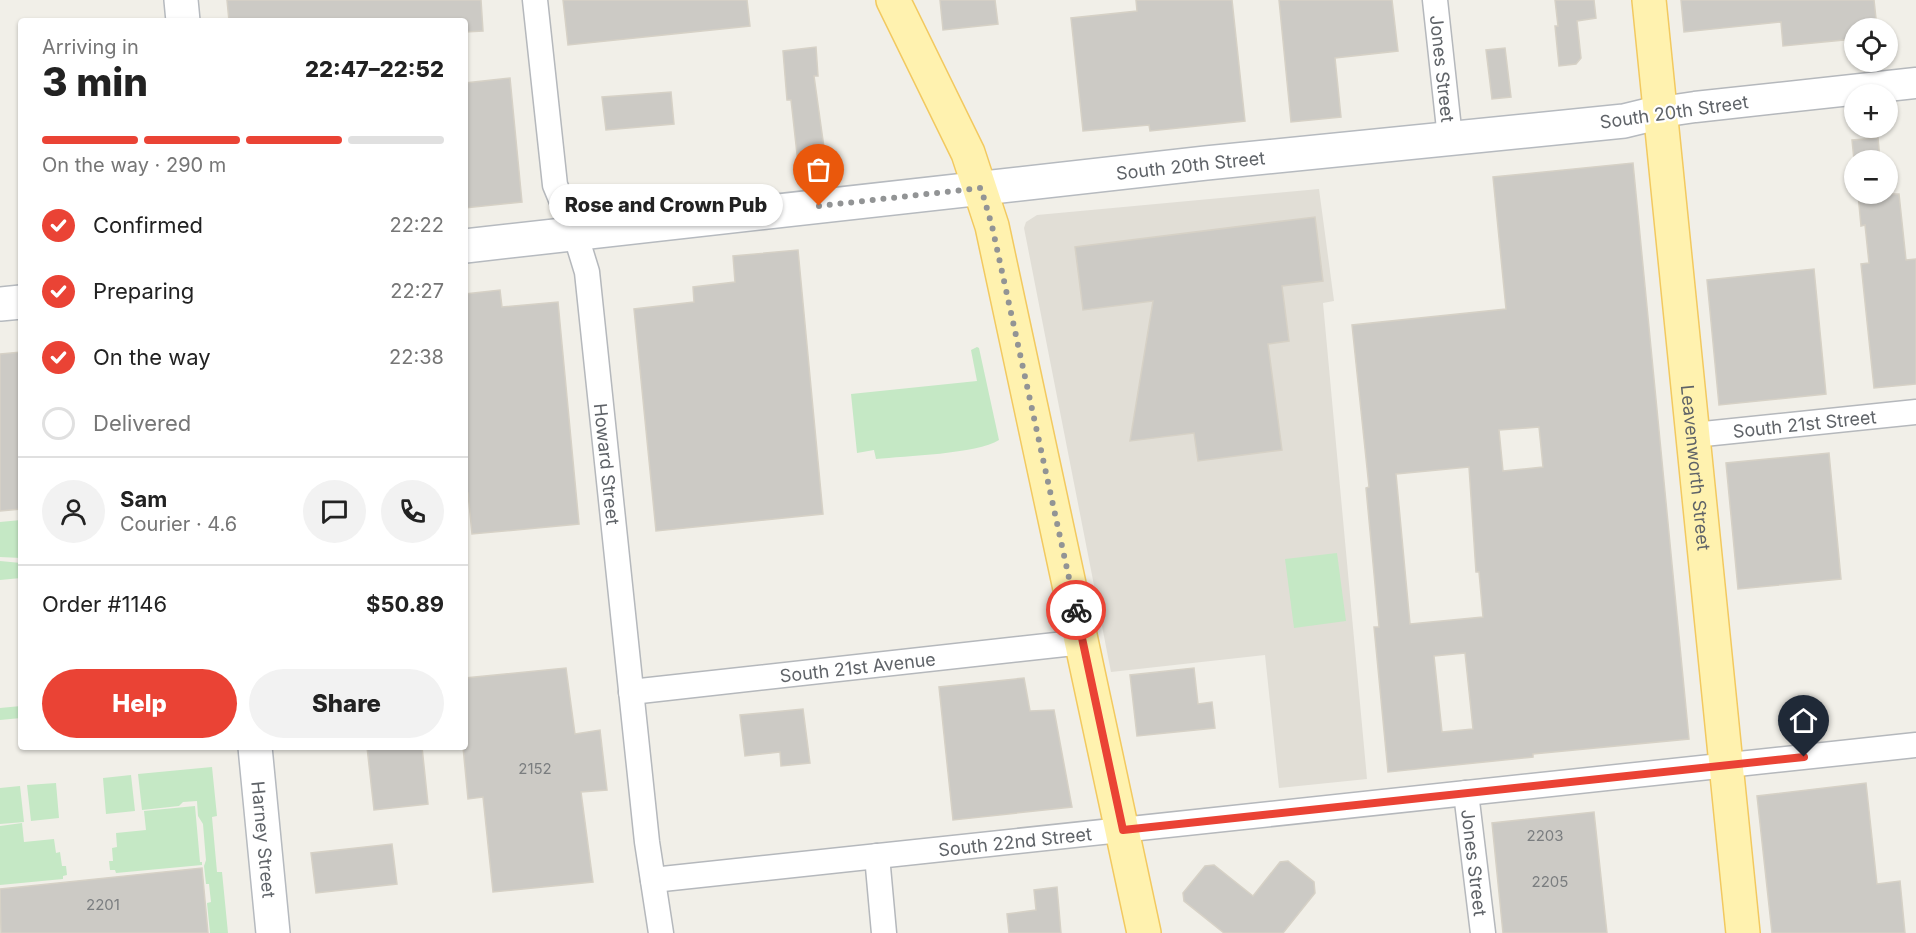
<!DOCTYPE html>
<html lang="en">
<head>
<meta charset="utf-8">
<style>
	body { margin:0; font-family:Inter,sans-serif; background:#f2f2f2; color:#222; height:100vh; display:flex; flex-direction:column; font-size:22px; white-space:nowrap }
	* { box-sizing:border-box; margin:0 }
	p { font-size:20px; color:#767676 }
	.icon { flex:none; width:33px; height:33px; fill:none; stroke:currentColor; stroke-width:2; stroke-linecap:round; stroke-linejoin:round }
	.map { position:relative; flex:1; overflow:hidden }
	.panel { position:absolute; left:18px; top:18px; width:450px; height:732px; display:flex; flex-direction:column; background:#fff; border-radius:6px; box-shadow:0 2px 4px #0004 }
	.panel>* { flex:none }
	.controls { position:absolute; left:1844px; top:18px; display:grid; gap:12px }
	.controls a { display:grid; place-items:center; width:54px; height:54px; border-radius:50%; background:#fff; box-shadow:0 2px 4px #0004; font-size:30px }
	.pin { position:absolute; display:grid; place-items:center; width:51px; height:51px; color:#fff; margin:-62px -26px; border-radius:50% 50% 50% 0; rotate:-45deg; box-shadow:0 0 6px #0007 }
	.pin .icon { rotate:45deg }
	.courier { position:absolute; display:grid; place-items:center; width:60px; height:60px; margin:-30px; border:4px solid #ea4335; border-radius:50%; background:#fff; color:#222; box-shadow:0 2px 8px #0007 }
	.bubble { position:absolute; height:42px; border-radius:21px; background:#fff; box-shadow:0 2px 4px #0004; font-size:20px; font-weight:800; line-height:42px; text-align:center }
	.overview em { font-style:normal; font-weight:800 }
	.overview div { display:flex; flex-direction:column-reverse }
	.overview { display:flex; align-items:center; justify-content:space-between; height:102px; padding:0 24px }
	h1 { font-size:39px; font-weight:800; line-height:45px }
	.bar { display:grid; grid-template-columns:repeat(4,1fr); gap:9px 6px; align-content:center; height:72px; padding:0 24px }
	.bar i { height:8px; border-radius:4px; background:#e0e0e0 }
	.bar .selected { background:#ea4335 }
	.bar p { grid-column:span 4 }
	.line { display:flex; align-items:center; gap:15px; padding:0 24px; border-top:2px solid #e0e0e0 }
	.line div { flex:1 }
	.round { display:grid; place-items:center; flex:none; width:63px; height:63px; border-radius:32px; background:#f2f2f2 }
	ol { padding:0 24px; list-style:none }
	li { display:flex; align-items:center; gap:18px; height:66px }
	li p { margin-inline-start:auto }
	li .icon { padding:6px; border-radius:50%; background:#ea4335; color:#fff; stroke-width:4 }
	li:last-child { color:#767676 }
	li i { width:33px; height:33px; border:3px solid #e0e0e0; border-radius:50% }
	.primary-button { display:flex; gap:12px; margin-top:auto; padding:12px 24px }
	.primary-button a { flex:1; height:69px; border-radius:36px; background:#ea4335; color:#fff; font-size:24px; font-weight:800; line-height:69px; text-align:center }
	.primary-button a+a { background:#f2f2f2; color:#222 }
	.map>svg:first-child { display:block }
	.education { fill:#e1ded6 }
	.green { fill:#c5e8c5 }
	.building { fill:#cccac5; stroke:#d6d1c6; stroke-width:1.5; fill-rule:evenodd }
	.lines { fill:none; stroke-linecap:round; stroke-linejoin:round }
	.minor-casing { stroke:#b5b8bc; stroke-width:27 }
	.tertiary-casing { stroke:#b5b8bc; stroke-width:33 }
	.secondary-casing { stroke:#b6babf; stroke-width:36 }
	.primary-casing { stroke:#f2c960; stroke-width:36 }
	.minor { stroke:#fff; stroke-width:24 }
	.tertiary { stroke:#fff; stroke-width:30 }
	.secondary { stroke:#fff; stroke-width:33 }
	.primary { stroke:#fff2af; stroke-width:33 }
	.done { stroke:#929495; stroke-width:6; stroke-dasharray:0 10.8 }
	.route { stroke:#ea4335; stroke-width:8 }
	.labels { text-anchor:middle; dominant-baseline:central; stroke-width:4.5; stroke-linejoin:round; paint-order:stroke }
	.number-label { font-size:15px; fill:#7a7d7f }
	.street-label { font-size:18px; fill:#5f6368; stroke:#fff }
</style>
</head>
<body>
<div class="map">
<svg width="1916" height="933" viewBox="0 0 1916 933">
	<rect width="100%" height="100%" fill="#f1efe8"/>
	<path class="education" d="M1319 189 1334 301 1323 303 1367 779 1279 788 1265 655 1111 672 1024 228 1026 222 1037 215Z"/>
	<path class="green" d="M977 347 979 348 999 440C977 454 905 456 876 459L874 450 857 453 851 394 977 381 971 350Z
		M21 520V558L0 557V522Z
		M1337 553 1346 621 1294 628 1285 559Z
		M0 561 21 563V578L0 580Z
		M21 706V718L0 720V708Z
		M212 767 217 816 212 817 217 872H222L228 933H210L207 903 211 902 209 884H206L204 866 206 860 203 824 198 816 197 801 183 802 179 806 142 810 138 774Z
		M131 775 135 811 106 814 103 778Z
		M56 783 59 818 31 821 27 785Z
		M20 786 24 822 0 824V788Z
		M195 806 200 862H202V865L116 873 115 870H110L109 861H113L112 848 117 847 116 833 146 830 144 811Z
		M22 823 24 842 54 839 56 853 60 852 62 866H66L67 875 63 876V879L0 885V826Z"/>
	<path class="building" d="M227 0H481L483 31 465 32V21H229Z
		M563 0H747L750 26 568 45Z
		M940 0H995L998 24 943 30Z
		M1136 0H1232L1245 121 1150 131 1149 125 1083 131 1071 18 1137 11Z
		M1279 0H1392L1398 51 1335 58 1341 117 1291 122Z
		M1555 0H1594L1596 18 1577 21 1581 58 1576 64 1559 66 1555 26H1558Z
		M1681 0H1874L1877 28H1854V39L1783 46 1781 22 1684 32Z
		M816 47 818 76H814L827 169 799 172 791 100H787L783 51Z
		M1505 48 1511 97 1492 99 1486 50Z
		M510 78 522 202 465 208V83Z
		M671 92 674 124 606 130 602 97Z
		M1878 138 1880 160H1854L1852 140Z
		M1633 163 1689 739 1533 754V757L1388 772 1374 627H1379L1366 488 1369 487 1352 325 1506 309 1493 177ZM1539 427 1543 467 1503 471 1499 430ZM1469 467 1476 572H1479L1483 617 1410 624 1396 474ZM1465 653 1473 729 1442 732 1434 656Z
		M1858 194H1899L1906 260 1916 259V384L1874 388 1861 264 1869 263 1865 225 1861 226Z
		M1315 217 1323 281 1282 286 1289 341 1268 344 1282 450 1198 461 1194 433 1130 441 1153 301 1083 310 1075 247Z
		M798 250 823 514 656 531 634 309 694 302 693 287 735 282 733 256Z
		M1814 269 1826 394 1719 405 1707 280Z
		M500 290 502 307 558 302 579 524 472 534 468 493H465V294Z
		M21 352V509L0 511V354Z
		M1829 453 1841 579 1738 589 1726 463Z
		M566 668 575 734 600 730 607 790 581 792 593 882 493 892 483 797 468 799 463 747H465V678Z
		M1194 668 1198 704 1212 702 1215 728 1137 736 1130 675Z
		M1024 678 1030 711 1054 710 1072 807 953 820 939 687Z
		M803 709 810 763 781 766 780 752 745 756 740 715Z
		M367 747H422L428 804 374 810Z
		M1866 783 1877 884 1900 881 1905 933H1772L1757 796Z
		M1594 812 1607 933H1503L1492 823Z
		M392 844 397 884 316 893 311 853Z
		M1288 861 1314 882 1315 893 1283 933H1224L1184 901 1183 893 1205 866 1214 865 1253 896 1280 862Z
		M202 868 208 933H1L0 889Z
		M1057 887 1061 933H1009L1007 914 1036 910 1034 890Z"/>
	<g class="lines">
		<g class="minor-casing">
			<g id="minor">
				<path id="s1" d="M535 0 555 185 575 233 587 272 647 842 661 933"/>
				<path id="s2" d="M1435 0 1450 138"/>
				<path id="s3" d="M1694 435 1916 412"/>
				<path id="s4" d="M631 692 1083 642"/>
				<path id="s5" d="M1466 793 1483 933"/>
				<path d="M877 856 884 933"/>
				<path id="s6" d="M653 880 1916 745"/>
			</g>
		</g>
		<g class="tertiary-casing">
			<path id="tertiary" d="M1661 112 1695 107 1916 83"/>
		</g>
		<g class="secondary-casing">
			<g id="secondary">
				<path d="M181 0 183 21"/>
				<path id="s7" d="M465 246 1206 163 1624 121 1661 112"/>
				<path d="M0 304 21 302"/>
				<path id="s8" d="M255 747 273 933"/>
			</g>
		</g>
		<g class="primary-casing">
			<g id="primary">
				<path d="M893 0 968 153 992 226 1144 933"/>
				<path id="s9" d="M1649 0 1743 933"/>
			</g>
		</g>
		<use href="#minor" class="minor"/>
		<use href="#tertiary" class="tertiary"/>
		<use href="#secondary" class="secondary"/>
		<use href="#primary" class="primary"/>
	</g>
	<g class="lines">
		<path class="done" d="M819 206 981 188 992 226 1076 610"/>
		<path class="route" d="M1076 610 1123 830 1804 757"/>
	</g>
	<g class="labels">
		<g class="number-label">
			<text x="535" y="768">2152</text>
			<text x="1545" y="835">2203</text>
			<text x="1550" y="881">2205</text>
			<text x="103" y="904">2201</text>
		</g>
		<g class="street-label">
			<text stroke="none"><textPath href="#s2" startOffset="69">Jones Street</textPath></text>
			<text transform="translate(1674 112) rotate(-8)">South 20th Street</text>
			<text stroke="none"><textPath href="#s7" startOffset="730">South 20th Street</textPath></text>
			<text stroke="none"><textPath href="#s3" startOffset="111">South 21st Street</textPath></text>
			<text stroke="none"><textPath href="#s1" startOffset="472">Howard Street</textPath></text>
			<text stroke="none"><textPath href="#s9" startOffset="470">Leavenworth Street</textPath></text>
			<text stroke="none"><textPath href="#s4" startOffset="228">South 21st Avenue</textPath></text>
			<text stroke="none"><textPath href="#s8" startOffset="93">Harney Street</textPath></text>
			<text stroke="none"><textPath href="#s6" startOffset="364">South 22nd Street</textPath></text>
			<text stroke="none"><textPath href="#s5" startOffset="70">Jones Street</textPath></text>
		</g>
	</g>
</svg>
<div class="controls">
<a><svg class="icon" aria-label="locate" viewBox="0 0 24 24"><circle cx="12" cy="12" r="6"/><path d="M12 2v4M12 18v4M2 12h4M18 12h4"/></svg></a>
<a>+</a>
<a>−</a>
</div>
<div class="pin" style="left:819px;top:206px;background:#ea580c"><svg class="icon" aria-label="bag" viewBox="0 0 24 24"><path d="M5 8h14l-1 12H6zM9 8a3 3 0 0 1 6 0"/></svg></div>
<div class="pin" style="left:1804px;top:757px;background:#1f2937"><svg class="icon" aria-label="home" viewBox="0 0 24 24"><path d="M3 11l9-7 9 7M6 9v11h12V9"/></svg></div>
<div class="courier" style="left:1076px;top:610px"><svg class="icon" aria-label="bike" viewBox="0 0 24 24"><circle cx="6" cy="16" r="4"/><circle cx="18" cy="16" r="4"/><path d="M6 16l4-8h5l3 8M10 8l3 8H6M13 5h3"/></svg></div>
<div class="bubble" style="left:549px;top:184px;width:234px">Rose and Crown Pub</div>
<section class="panel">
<div class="overview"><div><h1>3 min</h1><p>Arriving in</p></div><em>22:47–22:52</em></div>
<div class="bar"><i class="selected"></i><i class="selected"></i><i class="selected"></i><i></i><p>On the way · 290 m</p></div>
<ol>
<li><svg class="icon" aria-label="check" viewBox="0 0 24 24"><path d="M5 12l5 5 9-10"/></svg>Confirmed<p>22:22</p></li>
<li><svg class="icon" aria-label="check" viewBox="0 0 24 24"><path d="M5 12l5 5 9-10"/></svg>Preparing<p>22:27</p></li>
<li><svg class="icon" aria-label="check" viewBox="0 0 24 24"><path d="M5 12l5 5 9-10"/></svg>On the way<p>22:38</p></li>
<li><i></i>Delivered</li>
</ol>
<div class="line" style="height:108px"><a class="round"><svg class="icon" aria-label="person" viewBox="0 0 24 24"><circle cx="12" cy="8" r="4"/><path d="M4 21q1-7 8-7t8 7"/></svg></a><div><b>Sam</b><p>Courier · 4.6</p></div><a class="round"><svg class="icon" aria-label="chat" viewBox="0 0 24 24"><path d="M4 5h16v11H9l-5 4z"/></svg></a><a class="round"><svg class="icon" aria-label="phone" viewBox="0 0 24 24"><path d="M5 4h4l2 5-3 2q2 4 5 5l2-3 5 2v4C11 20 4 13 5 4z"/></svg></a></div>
<div class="line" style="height:78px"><div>Order #1146</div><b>$50.89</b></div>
<div class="primary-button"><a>Help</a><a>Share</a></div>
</section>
</div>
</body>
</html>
